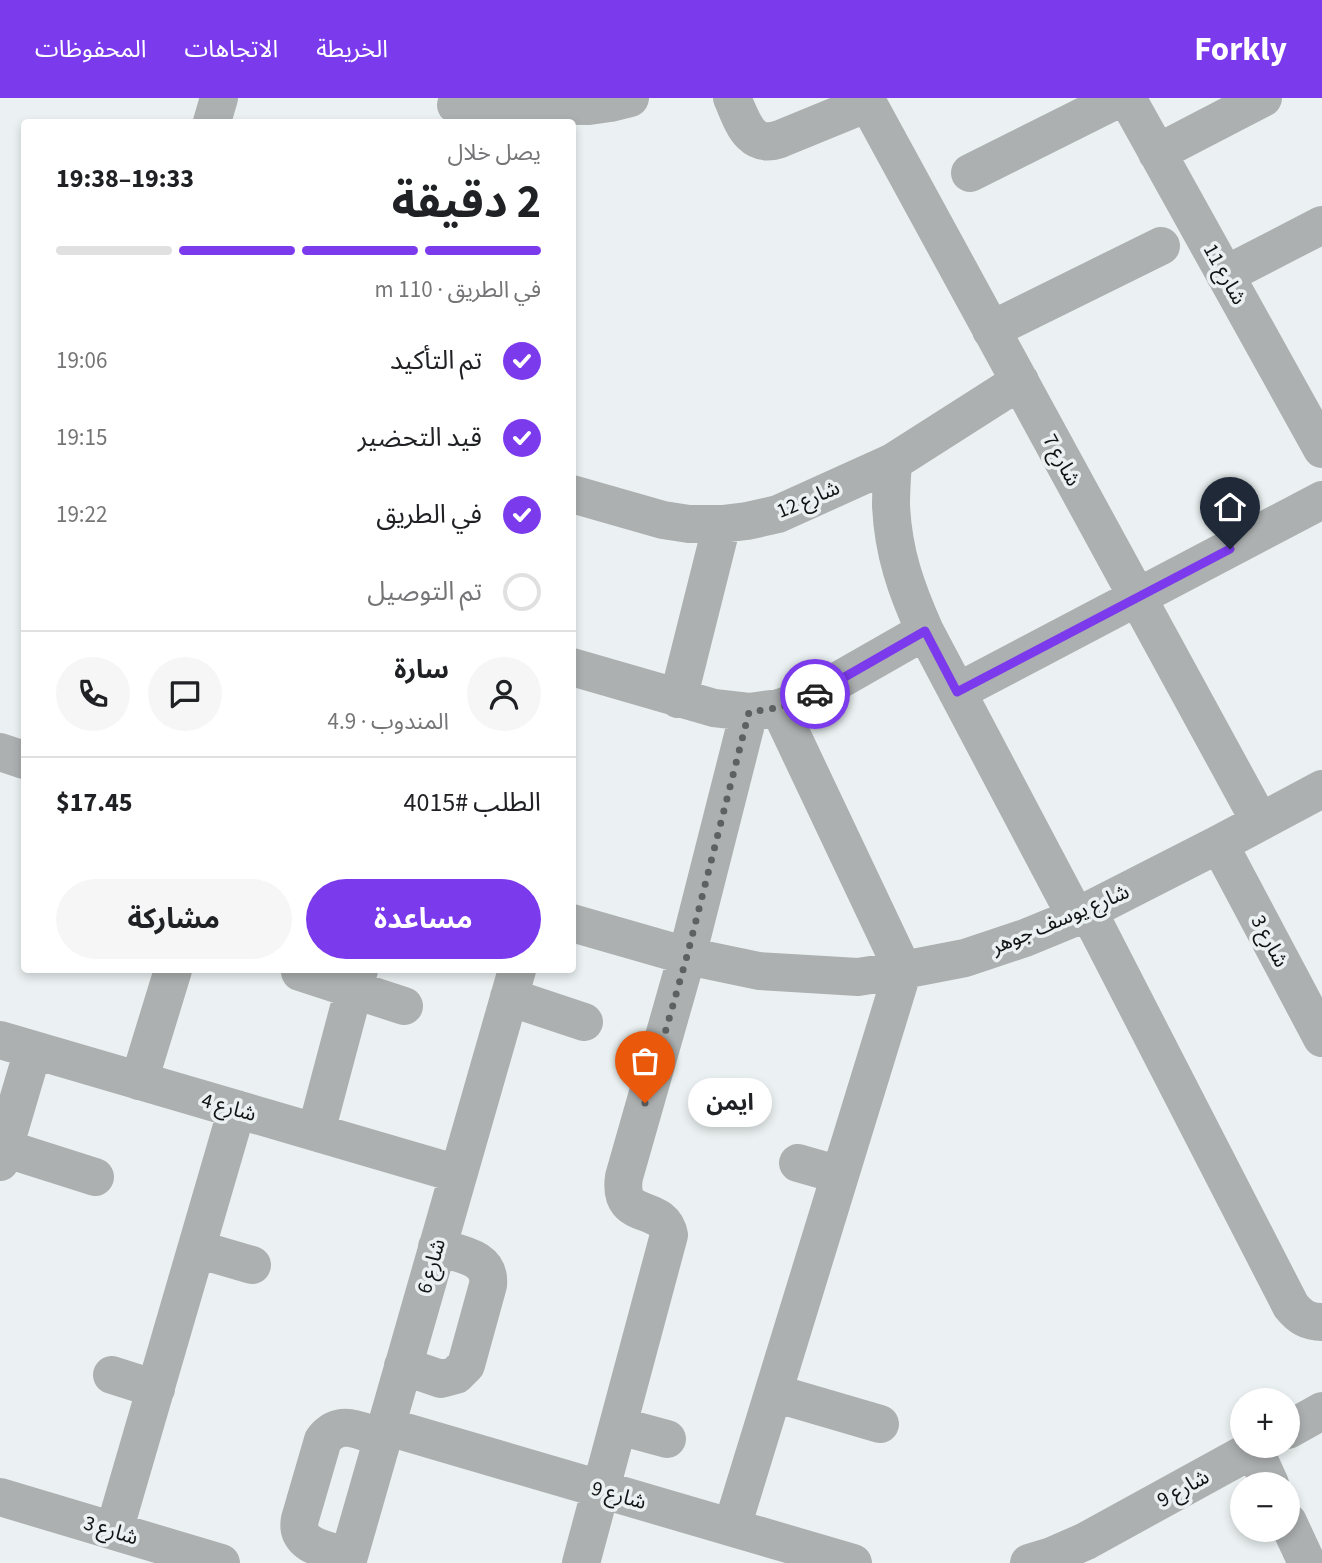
<!DOCTYPE html>
<html lang="ar">
<head>
<meta charset="utf-8">
<style>
	body { margin:0; font-family:"Source Sans 3","Noto Sans Arabic",sans-serif; background:#f6f6f6; color:#202124; direction:rtl; height:100vh; display:flex; flex-direction:column; font-size:26px; white-space:nowrap }
	* { box-sizing:border-box; margin:0 }
	p { font-size:23px; color:#757577 }
	.icon { flex:none; width:38px; height:38px; fill:none; stroke:currentColor; stroke-width:2; stroke-linecap:round; stroke-linejoin:round }
	.map { position:relative; flex:1; overflow:hidden; direction:ltr }
	.drawer { position:absolute; left:21px; top:21px; width:555px; height:854px; display:flex; flex-direction:column; background:#fff; border-radius:7px; box-shadow:0 4px 10px #0003; direction:rtl }
	.drawer>* { flex:none }
	.buttons { position:absolute; left:1230px; top:1290px; display:grid; gap:14px }
	.buttons a { display:grid; place-items:center; width:70px; height:70px; border-radius:50%; background:#fff; box-shadow:0 4px 10px #0003; font-size:35px }
	.pin { position:absolute; display:grid; place-items:center; width:60px; height:60px; color:#fff; margin:-72px -30px; border-radius:50% 50% 50% 0; rotate:-45deg; box-shadow:0 0 7px #0007 }
	.pin .icon { rotate:45deg }
	.courier { position:absolute; display:grid; place-items:center; width:70px; height:70px; margin:-35px; border:5px solid #7c3aed; border-radius:50%; background:#fff; color:#222; box-shadow:0 2px 9px #0007 }
	.bubble { position:absolute; height:49px; border-radius:24px; background:#fff; box-shadow:0 4px 10px #0003; font-size:23px; font-weight:700; line-height:49px; text-align:center; direction:rtl }
	.overview em { font-style:normal; font-weight:700 }
	.overview div { display:flex; flex-direction:column-reverse }
	.overview { display:flex; align-items:center; justify-content:space-between; height:119px; padding:0 35px }
	h1 { font-size:46px; font-weight:700; line-height:52px }
	.bar { display:grid; grid-template-columns:repeat(4,1fr); gap:10px 7px; align-content:center; height:84px; padding:0 35px }
	.bar i { height:9px; border-radius:5px; background:#e0e0e0 }
	.bar .selected { background:#7c3aed }
	.bar p { grid-column:span 4 }
	.line { display:flex; align-items:center; gap:18px; padding:0 35px; border-top:2px solid #e0e0e0 }
	.line div { flex:1 }
	.round { display:grid; place-items:center; flex:none; width:74px; height:74px; border-radius:37px; background:#f6f6f6 }
	ol { padding:0 35px; list-style:none }
	li { display:flex; align-items:center; gap:21px; height:77px }
	li p { margin-inline-start:auto }
	li .icon { padding:7px; border-radius:50%; background:#7c3aed; color:#fff; stroke-width:4 }
	li:last-child { color:#757577 }
	li i { width:38px; height:38px; border:4px solid #e0e0e0; border-radius:50% }
	.cta { display:flex; gap:14px; margin-top:auto; padding:14px 35px }
	.cta a { flex:1; height:80px; border-radius:42px; background:#7c3aed; color:#fff; font-size:28px; font-weight:700; line-height:80px; text-align:center }
	.cta a+a { background:#f6f6f6; color:#202124 }
	header { display:flex; align-items:center; gap:42px; box-sizing:border-box; height:98px; padding:0 35px; background:#7c3aed; color:#fff }
	header strong { font-size:33px }
	nav { display:flex; gap:38px; margin-inline-start:auto; font-size:24px }
	.map>svg:first-child { display:block }
	.lines { fill:none; stroke-linecap:round; stroke-linejoin:round }
	.minor { stroke:#adb0b0; stroke-width:38 }
	.done { stroke:#5d6162; stroke-width:7; stroke-dasharray:0 12.6 }
	.route { stroke:#7c3aed; stroke-width:9 }
	.labels { text-anchor:middle; dominant-baseline:central; stroke-width:7; stroke-linejoin:round; paint-order:stroke }
	.street-label { font-size:21px; fill:#111314; stroke:#ebf1f2 }
</style>
</head>
<body>
<header>
<strong>Forkly</strong>
<nav><a>الخريطة</a><a>الاتجاهات</a><a>المحفوظات</a></nav>
</header>
<div class="map">
<svg width="1322" height="1465" viewBox="0 0 1322 1465">
	<rect width="100%" height="100%" fill="#ebf1f2"/>
	<g class="lines">
		<path class="minor" d="M732 0C742 22 749 52 780 41L868 5
			M865 0 1260 724
			M1127 0 1322 351
			M456 7 589 8 610 5 630 0
			M212 24 219 0
			M1157 55 1263 0
			M970 75 1120 0
			M1225 177 1322 127
			M991 232 1161 148
			M893 364C892 378 891 393 891 407 893 454 906 491 925 533L1076 819
			M572 396 663 422 689 426H722L747 423 778 416 893 364 1020 283
			M572 569 714 610 749 614 779 610 806 601 925 533
			M957 594 1322 402
			M678 601 722 426
			M0 654 24 662
			M1219 746 1322 940
			M1088 813 1291 1208C1300 1219 1308 1224 1322 1224
			M572 825 687 858 759 873 858 879 903 872 965 860 1025 840 1076 819 1219 746 1322 691
			M300 874 404 908
			M509 899 584 924
			M0 942 458 1076
			M139 983 173 872
			M316 1034 359 872
			M4 1050 95 1079
			M0 1064 33 952
			M798 1065 840 1077
			M197 1151 252 1167
			M403 1268 441 1281 456 1277 466 1267 488 1187C491 1158 458 1156 437 1149
			M112 1277 156 1291
			M774 1295 880 1326
			M385 1328 853 1465
			M619 1328 667 1341
			M1288 1332 1322 1313
			M1254 1351 1270 1386
			M0 1399 221 1465
			M1288 1424 1307 1465
			M732 1429 903 872 779 610
			M114 1433 237 1011
			M348 1458C329 1452 294 1449 300 1421L323 1342C340 1320 360 1333 382 1340
			M347 1465 517 872
			M581 1465 669 1137C663 1103 617 1126 624 1079L687 858 749 614
			M1029 1465 1052 1458 1086 1443 1259 1348"/>
	</g>
	<g class="lines">
		<path class="done" d="M645 1005 687 858 749 614C772 611 794 608 815 596"/>
		<path class="route" d="M815 596 925 533 957 594 1230 451"/>
	</g>
	<g class="labels">
		<g class="street-label">
			<text transform="translate(1225 176) rotate(61)">شارع 11</text>
			<text transform="translate(1062 362) rotate(61)">شارع 7</text>
			<text transform="translate(808 401) rotate(-23)">شارع 12</text>
			<text transform="translate(1060 821) rotate(-23)">شارع يوسف جوهر</text>
			<text transform="translate(1270 843) rotate(62)">شارع 3</text>
			<text transform="translate(229 1009) rotate(16)">شارع 4</text>
			<text transform="translate(431 1168) rotate(-74)">شارع 6</text>
			<text transform="translate(1183 1390) rotate(-29)">شارع 9</text>
			<text transform="translate(619 1397) rotate(16)">شارع 9</text>
			<text transform="translate(111 1432) rotate(17)">شارع 3</text>
		</g>
	</g>
</svg>
<div class="buttons">
<a>+</a>
<a>−</a>
</div>
<div class="pin" style="left:645px;top:1005px;background:#ea580c"><svg class="icon" aria-label="bag" viewBox="0 0 24 24"><path d="M5 8h14l-1 12H6zM9 8a3 3 0 0 1 6 0"/></svg></div>
<div class="pin" style="left:1230px;top:451px;background:#1f2937"><svg class="icon" aria-label="home" viewBox="0 0 24 24"><path d="M3 11l9-7 9 7M6 9v11h12V9"/></svg></div>
<div class="courier" style="left:815px;top:596px"><svg class="icon" aria-label="car" viewBox="0 0 24 24"><path d="M5 17H2v-5l4-1 3-4h7l3 4 3 1v5h-3M9 17h6M6 11h13"/><circle cx="7" cy="17" r="2"/><circle cx="17" cy="17" r="2"/></svg></div>
<div class="bubble" style="left:688px;top:980px;width:84px">ايمن</div>
<section class="drawer">
<div class="overview"><div><h1>2 دقيقة</h1><p>يصل خلال</p></div><em>19:33–19:38</em></div>
<div class="bar"><i class="selected"></i><i class="selected"></i><i class="selected"></i><i></i><p>في الطريق · 110 m</p></div>
<ol>
<li><svg class="icon" aria-label="check" viewBox="0 0 24 24"><path d="M5 12l5 5 9-10"/></svg>تم التأكيد<p>19:06</p></li>
<li><svg class="icon" aria-label="check" viewBox="0 0 24 24"><path d="M5 12l5 5 9-10"/></svg>قيد التحضير<p>19:15</p></li>
<li><svg class="icon" aria-label="check" viewBox="0 0 24 24"><path d="M5 12l5 5 9-10"/></svg>في الطريق<p>19:22</p></li>
<li><i></i>تم التوصيل</li>
</ol>
<div class="line" style="height:126px"><a class="round"><svg class="icon" aria-label="person" viewBox="0 0 24 24"><circle cx="12" cy="8" r="4"/><path d="M4 21q1-7 8-7t8 7"/></svg></a><div><b>سارة</b><p>المندوب · 4.9</p></div><a class="round"><svg class="icon" aria-label="chat" viewBox="0 0 24 24"><path d="M4 5h16v11H9l-5 4z"/></svg></a><a class="round"><svg class="icon" aria-label="phone" viewBox="0 0 24 24"><path d="M5 4h4l2 5-3 2q2 4 5 5l2-3 5 2v4C11 20 4 13 5 4z"/></svg></a></div>
<div class="line" style="height:91px"><div>الطلب #4015</div><b>$17.45</b></div>
<div class="cta"><a>مساعدة</a><a>مشاركة</a></div>
</section>
</div>
</body>
</html>
